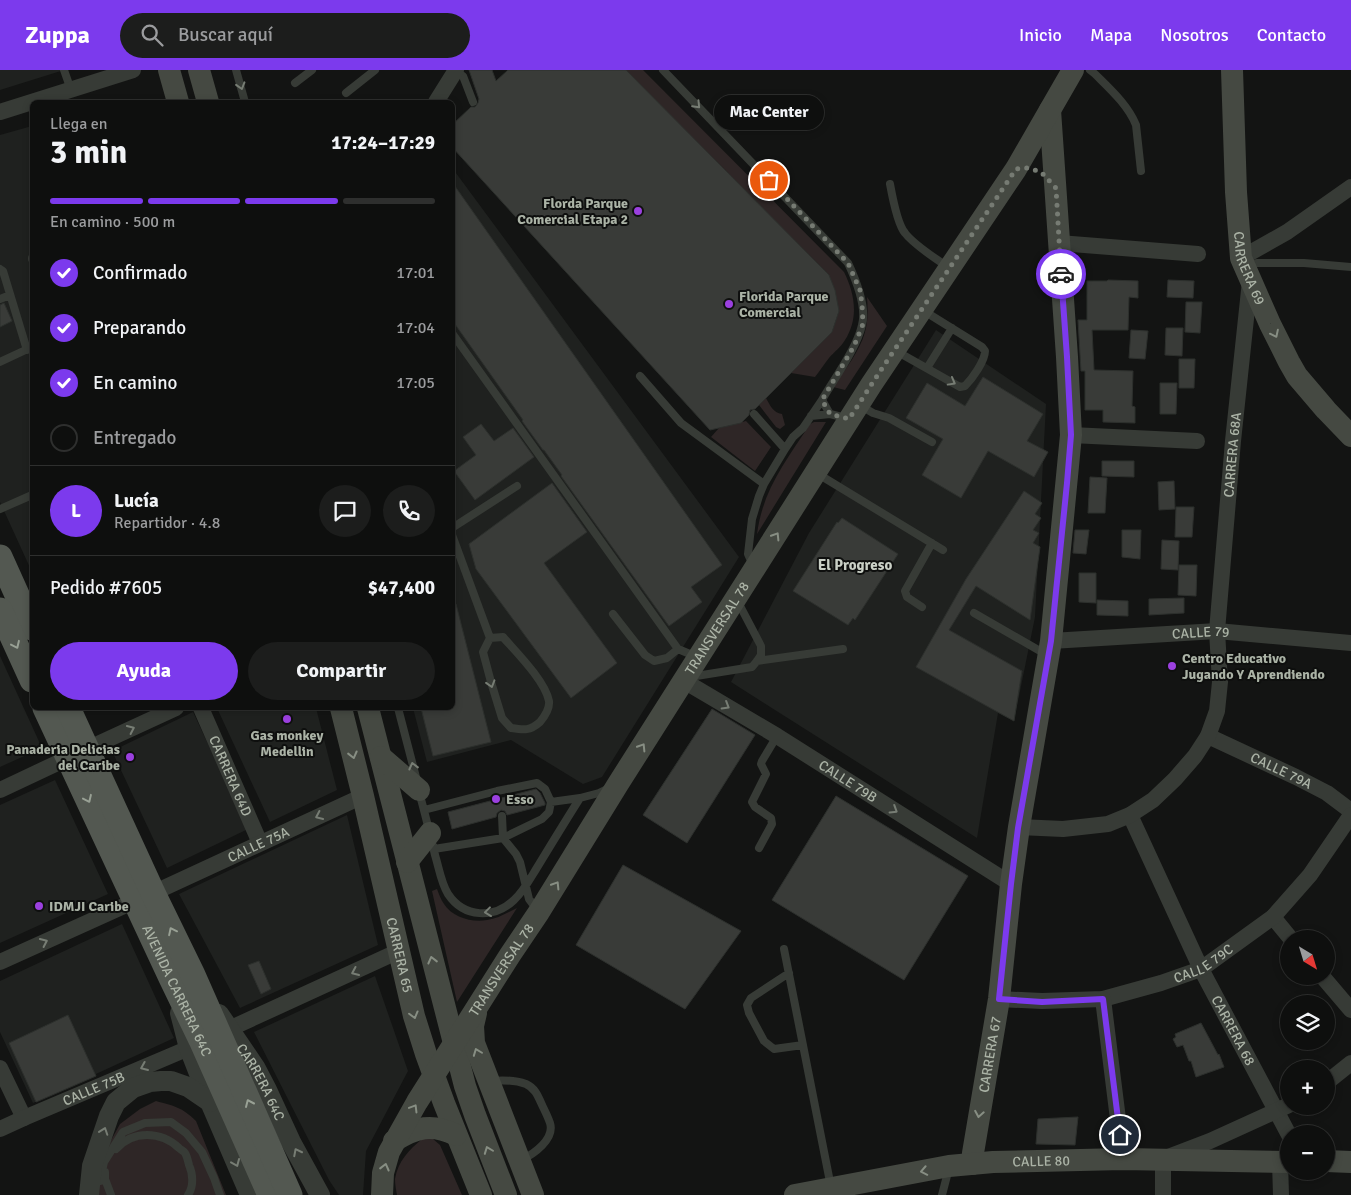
<!DOCTYPE html>
<html lang="es">
<head>
<meta charset="utf-8">
<style>
	body { margin:0; font-family:Signika,sans-serif; background:#1c1d1c; color:#f1f3f6; height:100vh; display:flex; flex-direction:column; font-size:19px; white-space:nowrap }
	* { box-sizing:border-box; margin:0 }
	p { font-size:16px; color:#9b9c9e }
	.icon { flex:none; width:28px; height:28px; fill:none; stroke:currentColor; stroke-width:2; stroke-linecap:round; stroke-linejoin:round }
	.map { position:relative; flex:1; overflow:hidden }
	.sheet { position:absolute; left:30px; top:30px; width:425px; height:610px; display:flex; flex-direction:column; background:#0e0f0e; border-radius:8px; box-shadow:0 2px 8px #0003,0 0 0 1px #2e2f2e }
	.sheet>* { flex:none }
	.needle { width:32px; rotate:142deg }
	.controls { position:absolute; left:1280px; top:860px; display:grid; gap:10px }
	.controls a { display:grid; place-items:center; width:55px; height:55px; border-radius:50%; background:#0e0f0e; box-shadow:0 2px 8px #0003,0 0 0 1px #2e2f2e; font-size:25px }
	.pin { position:absolute; display:grid; place-items:center; width:42px; height:42px; color:#fff; margin:-21px; border:2px solid #fff; border-radius:50%; box-shadow:0 1px 5px #0007 }
	.courier { position:absolute; display:grid; place-items:center; width:50px; height:50px; margin:-25px; border:4px solid #7c3aed; border-radius:50%; background:#fff; color:#222; box-shadow:0 1px 6px #0007 }
	.bubble { position:absolute; height:35px; border-radius:18px; background:#0e0f0e; box-shadow:0 2px 8px #0003,0 0 0 1px #2e2f2e; font-size:16px; font-weight:800; line-height:35px; text-align:center }
	.headline em { font-style:normal; font-weight:800 }
	.headline div { display:flex; flex-direction:column-reverse }
	.headline { display:flex; align-items:center; justify-content:space-between; height:85px; padding:0 20px }
	h1 { font-size:32px; font-weight:800; line-height:38px }
	.bar { display:grid; grid-template-columns:repeat(4,1fr); gap:8px 5px; align-content:center; height:60px; padding:0 20px }
	.bar i { height:6px; border-radius:4px; background:#2e2f2e }
	.bar .current { background:#7c3aed }
	.bar p { grid-column:span 4 }
	.line { display:flex; align-items:center; gap:12px; padding:0 20px; border-top:1px solid #2e2f2e }
	.line div { flex:1 }
	.round { display:grid; place-items:center; flex:none; width:52px; height:52px; border-radius:26px; background:#1c1d1c }
	ol { padding:0 20px; list-style:none }
	li { display:flex; align-items:center; gap:15px; height:55px }
	li p { margin-inline-start:auto }
	li .icon { padding:5px; border-radius:50%; background:#7c3aed; color:#fff; stroke-width:4 }
	li:last-child { color:#9b9c9e }
	li i { width:28px; height:28px; border:2px solid #2e2f2e; border-radius:50% }
	.cta { display:flex; gap:10px; margin-top:auto; padding:10px 20px }
	.cta a { flex:1; height:58px; border-radius:30px; background:#7c3aed; color:#fff; font-size:20px; font-weight:800; line-height:58px; text-align:center }
	.cta a+a { background:#1c1d1c; color:#f1f3f6 }
	header { display:flex; align-items:center; gap:30px; box-sizing:border-box; height:70px; padding:0 25px; background:#7c3aed; color:#fff }
	header strong { font-size:24px }
	nav { display:flex; gap:28px; margin-inline-start:auto; font-size:18px }
	.search { width:350px; height:45px; background:#1c1d1c; display:flex; align-items:center; gap:12px; box-sizing:border-box; padding:0 18px; border-radius:28px; color:#9b9c9e; font-size:19px }
	.map>svg:first-child { display:block }
	.built { fill:#1f211f }
	.green { fill:#2e2626 }
	.building { fill:#393b38; stroke:#2d302d }
	.lines { fill:none; stroke-linecap:round; stroke-linejoin:round }
	.service { stroke:#373b36; stroke-width:8 }
	.minor { stroke:#373b36; stroke-width:16 }
	.tertiary { stroke:#373b36; stroke-width:20 }
	.secondary { stroke:#454942; stroke-width:22 }
	.primary { stroke:#535851; stroke-width:25 }
	.oneway { stroke:#777d74 }
	.oneway2 { stroke:#878e83 }
	.oneway3 { stroke:#99a195 }
	.done { stroke:#767b73; stroke-width:5; stroke-dasharray:0 9 }
	.route { stroke:#7c3aed; stroke-width:6 }
	.poi-dot { fill:#9b40df; stroke:#0e0f0e; stroke-width:2 }
	.labels { text-anchor:middle; dominant-baseline:central; stroke-width:4; stroke-linejoin:round; paint-order:stroke }
	.poi-label { font-size:14px; font-weight:bold; fill:#abb3a6; stroke:#0e0f0e; text-anchor:start }
	.street-label { font-size:14px; fill:#abb3a6; stroke:#0e0f0e }
	.neighbourhood-label { font-size:15px; font-weight:bold; fill:#cad0c6; stroke:#0e0f0e }
</style>
</head>
<body>
<header>
<strong>Zuppa</strong>
<div class="search"><svg class="icon" aria-label="search" viewBox="0 0 24 24"><circle cx="10" cy="10" r="6"/><path d="M15 15l6 6"/></svg>Buscar aquí</div>
<nav><a>Inicio</a><a>Mapa</a><a>Nosotros</a><a>Contacto</a></nav>
</header>
<div class="map">
<svg width="1351" height="1125" viewBox="0 0 1351 1125">
	<rect width="100%" height="100%" fill="#131413"/>
	<path class="built" d="M0 0H64L0 20Z
		M32 56V502L0 432V65Z
		M453 99 739 487 602 707 583 714 511 670 427 692 413 638H452Z
		M936 260 1046 334 1035 547 1014 651 998 643 977 768 731 612 809 463Z
		M0 586 42 678 0 697Z
		M217 638H316L337 720 270 752Z
		M193 642 248 759 167 798 112 681Z
		M55 710 108 824 0 873V735Z
		M347 745 378 875 240 938 179 824Z
		M122 854 174 968 33 1033 0 962V911Z
		M375 906 408 1001 366 1081 363 1125H339L329 1110 254 962Z"/>
	<path class="green" d="M626 0H643L844 202C855 224 859 248 845 270 841 277 834 282 829 288 824 294 820 301 815 307L791 303 832 262 839 241Z
		M867 227 887 256 845 320 833 317C844 301 860 281 865 262 868 251 868 239 867 227Z
		M766 328C770 335 773 343 782 344L785 355 780 359 776 357 759 335Z
		M746 351 771 377 755 401 711 367 719 358Z
		M814 352H826L757 464C763 419 786 391 810 354Z
		M437 819C439 824 441 830 444 834 452 847 472 853 487 850 497 849 507 843 517 838L457 932 432 821Z
		M156 1031C174 1036 182 1037 196 1051L226 1125H95L103 1085 120 1054 140 1039Z
		M422 1069H433L440 1075 462 1125H397C396 1120 395 1114 395 1109 398 1091 409 1080 422 1069Z"/>
	<path class="building" d="M469 0H492L496 11 508 0H626L829 205 835 220 839 241 832 262 755 339 750 340 749 345 741 353 710 360 452 77V55L471 37H475L478 33 479 29Z
		M452 112 722 495 691 517 702 532 669 556 561 406 562 405 544 380H543L522 351 523 350 452 250Z
		M1108 210 1138 211V228L1129 227 1128 260H1092L1094 300 1133 301 1132 336 1135 337V353L1103 352V340H1085V301H1081L1078 250H1087V211H1107Z
		M1168 210 1194 211 1193 228 1167 227Z
		M1186 232H1202L1200 263 1185 262Z
		M4 233 12 251 0 257V235Z
		M1166 258H1183L1182 286 1165 285Z
		M1131 260 1148 261 1145 289 1129 288Z
		M1179 289H1195L1194 318H1179Z
		M983 307 1043 344 1027 371 1048 382 1034 407 988 381 961 428 922 405 943 369 906 348 927 313 965 336Z
		M1160 313H1177L1176 344H1160Z
		M481 354 494 371 513 358 534 387 475 430 454 401 476 385 463 367Z
		M1102 391H1134V407L1102 406Z
		M1090 407 1107 408 1105 443H1088Z
		M1174 411 1175 439 1159 440 1158 412Z
		M552 413 587 462 544 493 617 593 571 628 476 499 469 474Z
		M1024 421 1042 433 1035 444 1041 448 1033 460 1039 463 1033 473 1040 477 1030 550 976 516 949 560 1022 601 1014 651 916 597 966 509Z
		M1176 437H1194L1192 467H1175Z
		M842 448 898 484 855 550 853 548 848 555 793 521 837 452 838 453Z
		M1075 460H1089L1086 484 1073 483Z
		M1122 460H1141L1140 489 1122 487Z
		M1162 470 1179 471 1178 500 1161 499Z
		M1179 495H1197L1196 526 1178 525Z
		M1079 503H1096V533L1079 532Z
		M1184 528V543L1149 545V529Z
		M1097 530 1128 531V546L1097 545Z
		M452 534H456L491 672 433 686 421 638H452Z
		M712 639 755 665 687 773 643 745Z
		M536 719 540 723 545 733V735L507 745 505 741 501 740 497 743 496 747 452 759 448 742Z
		M836 726 968 806 904 910 772 830Z
		M623 795 741 861 685 939 576 875Z
		M259 891 271 919 261 924 248 895Z
		M68 945 96 1006 36 1032 9 973Z
		M1201 953 1218 985 1219 984 1224 997 1196 1007 1191 991H1189L1183 975 1177 977 1173 969 1176 967 1175 964Z
		M1078 1047 1075 1075 1036 1074 1038 1049Z"/>
	<g class="lines">
		<path class="service" d="M64 0 71 20
			M236 0 245 32
			M663 0 848 193C856 210 867 236 862 255 857 278 834 309 822 330L830 344 846 348
			M1090 0 1095 4C1110 19 1128 35 1136 55L1141 101
			M455 2 463 6 473 32
			M295 13 312 0
			M346 23 375 0
			M890 114C892 125 898 155 905 163 913 174 936 189 948 197
			M32 189V188
			M1257 193H1304L1351 197
			M0 199 3 201 27 280
			M0 229 10 225
			M452 263 678 579 697 587
			M896 281 960 317 965 316C972 309 985 291 985 281L982 277 924 241
			M0 292 32 277
			M927 298 952 258
			M640 306 681 353 764 414
			M861 336 873 343 889 348 932 372
			M754 344 785 379
			M811 346 830 344
			M818 404 943 480
			M0 439 32 425
			M452 458 517 416
			M452 465 490 568 483 582 491 612 502 648 511 658C524 660 530 661 540 652 545 646 550 639 549 631 545 611 517 583 503 567L490 568
			M753 495 748 484 752 449 759 426 764 414 785 379 793 367 803 358 822 330
			M922 537 907 527 905 521 932 473
			M974 543 1047 585
			M613 544 645 585 654 591 667 588 678 579
			M757 591 843 579
			M690 607 752 597 757 591 761 585V576L738 532
			M398 638 417 711
			M419 722C425 743 430 764 435 785 439 798 441 813 448 824 464 848 494 849 514 830 524 821 531 807 538 796 552 773 566 750 580 728L599 723 609 718
			M424 740 497 721 537 713 545 719 551 732 580 728
			M502 746 503 768 542 749 549 742 551 732
			M759 778 772 754 771 748 755 737 752 732 766 704 761 694 762 691 777 666
			M434 779 503 768 516 784 520 792 529 829 538 841
			M784 879 831 1117
			M789 903 751 928 747 935 749 943 764 971 774 979 803 975
			M491 1011C502 1010 515 1010 526 1014 535 1018 538 1026 542 1035 545 1041 548 1047 550 1053 555 1069 534 1084 521 1090
			M116 1079C133 1060 161 1061 179 1078 181 1080 184 1081 185 1083 187 1086 188 1091 189 1095 193 1104 194 1116 188 1125
			M105 1102V1109L111 1125
			M100 1111 104 1092 123 1062 145 1053 171 1052 186 1063 202 1082 214 1108 220 1125
			M942 1125 949 1098"/>
		<g class="minor">
			<path d="M436 32 456 0"/>
			<path d="M0 42 133 0"/>
			<path d="M1059 173 1198 184"/>
			<path d="M1241 188 1287 162 1351 117"/>
			<path d="M1071 365 1197 371"/>
			<path id="s1" d="M1051 571 1217 561 1351 573"/>
			<path id="s2" d="M684 611 777 666 1011 814"/>
			<path id="s3" d="M201 638 260 773"/>
			<path id="s4" d="M1208 666 1296 707 1327 723 1351 741"/>
			<path d="M87 679 176 638"/>
			<path d="M0 720 68 688"/>
			<path id="s5" d="M1130 745 1201 899 1289 1065"/>
			<path id="s6" d="M1019 757 1063 759 1108 754 1130 745 1153 730 1175 709 1195 686 1208 666 1217 641 1220 612 1217 561 1233 371 1250 211"/>
			<path id="s7" d="M153 823 363 726"/>
			<path d="M1273 847 1291 869"/>
			<path d="M0 892 135 831"/>
			<path d="M1322 906 1351 940"/>
			<path id="s8" d="M999 929 1042 931 1103 929 1161 913 1201 899 1273 847 1310 805 1351 745"/>
			<path d="M1103 929 1123 1089"/>
			<path d="M229 959 399 881"/>
			<path d="M0 998 24 1048"/>
			<path d="M1326 1013 1351 993"/>
			<path id="s9" d="M0 1059 24 1048 189 978"/>
			<path d="M1280 1092 1281 1125"/>
			<path d="M1163 1125V1089L1210 1071 1289 1035"/>
		</g>
		<g class="tertiary">
			<path d="M180 943 189 978 210 1032 250 1125"/>
			<path id="s10" d="M219 944 255 997 267 1020 291 1072 320 1125"/>
			<path d="M89 1125 92 1096 109 1046 116 1032 133 1018 150 1012 161 1011H171L188 1017 210 1032"/>
		</g>
		<g class="secondary">
			<path d="M169 0 178 32"/>
			<path d="M199 0 208 32"/>
			<path id="s11" d="M1232 0 1236 122 1241 188 1270 254 1289 292 1297 306 1326 340 1351 366"/>
			<path id="s12" d="M341 638 363 726 414 946 426 984 444 1033 481 1125"/>
			<path d="M368 638 465 1016 475 1045 506 1125"/>
			<path d="M381 687 419 720"/>
			<path d="M407 792 430 763"/>
			<path d="M476 943 473 956 474 973 533 1125"/>
			<path d="M394 1071C416 1057 432 1053 456 1065"/>
			<path d="M1326 1091 1351 1092"/>
			<path id="s13" d="M972 1094 973 1083 999 929 1011 814 1019 757 1051 571 1071 365 1067 287 1050 40"/>
			<path id="s14" d="M382 1125 383 1103 389 1082 417 1032 510 885 539 842 618 714 871 315 1016 99 1073 0"/>
			<path id="s15" d="M795 1125 949 1096 993 1092 1123 1089 1289 1092"/>
		</g>
		<g class="primary">
			<path d="M0 487 32 558"/>
			<path d="M0 540 32 610"/>
			<path id="s16" d="M45 638 171 908 201 970 270 1125"/>
			<path d="M68 638 153 823 193 905 290 1125"/>
		</g>
	</g>
	<defs><path id="oneway-chevron" d="M-2-3.5L2.5 0L-2 3.5" fill="none" stroke-width="1.6" stroke-linecap="round" stroke-linejoin="round" transform="scale(1.25)"/></defs>
	<g class="oneway">
		<use href="#oneway-chevron" transform="translate(241 16) rotate(73)"/>
		<use href="#oneway-chevron" transform="translate(697 35) rotate(46)"/>
		<use href="#oneway-chevron" transform="translate(952 312) rotate(29)"/>
		<use href="#oneway-chevron" transform="translate(491 614) rotate(73)"/>
		<use href="#oneway-chevron" transform="translate(726 636) rotate(31)"/>
		<use href="#oneway-chevron" transform="translate(131 659) rotate(-25)"/>
		<use href="#oneway-chevron" transform="translate(413 696) rotate(-104)"/>
		<use href="#oneway-chevron" transform="translate(894 740) rotate(32)"/>
		<use href="#oneway-chevron" transform="translate(319 746) rotate(155)"/>
		<use href="#oneway-chevron" transform="translate(488 842) rotate(173)"/>
		<use href="#oneway-chevron" transform="translate(44 872) rotate(-25)"/>
		<use href="#oneway-chevron" transform="translate(355 902) rotate(156)"/>
		<use href="#oneway-chevron" transform="translate(144 997) rotate(157)"/>
		<use href="#oneway-chevron" transform="translate(104 1061) rotate(-71)"/>
		<use href="#oneway-chevron" transform="translate(297 1082) rotate(-117)"/>
		<use href="#oneway-chevron" transform="translate(236 1093) rotate(67)"/>
	</g>
	<g class="oneway2">
		<use href="#oneway-chevron" transform="translate(1275 264) rotate(64)"/>
		<use href="#oneway-chevron" transform="translate(776 466) rotate(-58)"/>
		<use href="#oneway-chevron" transform="translate(642 677) rotate(-58)"/>
		<use href="#oneway-chevron" transform="translate(353 685) rotate(76)"/>
		<use href="#oneway-chevron" transform="translate(556 815) rotate(-58)"/>
		<use href="#oneway-chevron" transform="translate(432 890) rotate(-104)"/>
		<use href="#oneway-chevron" transform="translate(414 945) rotate(75)"/>
		<use href="#oneway-chevron" transform="translate(477 982) rotate(-111)"/>
		<use href="#oneway-chevron" transform="translate(414 1038) rotate(-59)"/>
		<use href="#oneway-chevron" transform="translate(979 1044) rotate(100)"/>
		<use href="#oneway-chevron" transform="translate(488 1080) rotate(-111)"/>
		<use href="#oneway-chevron" transform="translate(385 1097) rotate(-76)"/>
		<use href="#oneway-chevron" transform="translate(924 1101) rotate(169)"/>
	</g>
	<g class="oneway3">
		<use href="#oneway-chevron" transform="translate(16 575) rotate(65)"/>
		<use href="#oneway-chevron" transform="translate(88 729) rotate(65)"/>
		<use href="#oneway-chevron" transform="translate(172 861) rotate(-116)"/>
		<use href="#oneway-chevron" transform="translate(249 1033) rotate(-114)"/>
	</g>
	<g class="lines">
		<path class="done" d="M769 110 848 193 860 220 862 234 863 254 854 276 822 330 830 344 849 349 879 303 1016 99 1028 98 1041 102 1056 118 1061 204"/>
		<path class="route" d="M1061 204 1067 287 1071 365 1067 413 1051 571 1018 758 1011 814 999 929 1042 932 1103 929 1120 1065"/>
	</g>
	<g class="poi-dot">
		<circle cx="638" cy="141" r="5"/>
		<circle cx="729" cy="234" r="5"/>
		<circle cx="1172" cy="596" r="5"/>
		<circle cx="287" cy="649" r="5"/>
		<circle cx="130" cy="687" r="5"/>
		<circle cx="496" cy="729" r="5"/>
		<circle cx="39" cy="836" r="5"/>
	</g>
	<g class="labels">
		<g class="poi-label">
			<text x="628" y="133" text-anchor="end">Florda Parque<tspan x="628" dy="16">Comercial Etapa 2</tspan></text>
			<text x="739" y="226">Florida Parque<tspan x="739" dy="16">Comercial</tspan></text>
			<text x="1182" y="588">Centro Educativo<tspan x="1182" dy="16">Jugando Y Aprendiendo</tspan></text>
			<text x="287" y="665" text-anchor="middle">Gas monkey<tspan x="287" dy="16">Medellin</tspan></text>
			<text x="120" y="679" text-anchor="end">Panaderia Delicias<tspan x="120" dy="16">del Caribe</tspan></text>
			<text x="506" y="729">Esso</text>
			<text x="49" y="836">IDMJI Caribe</text>
		</g>
		<g class="street-label">
			<text stroke="none"><textPath href="#s11" startOffset="200">CARRERA 69</textPath></text>
			<text stroke="none"><textPath href="#s6" startOffset="509">CARRERA 68A</textPath></text>
			<text stroke="none"><textPath href="#s14" startOffset="662">TRANSVERSAL 78</textPath></text>
			<text stroke="none"><textPath href="#s1" startOffset="150">CALLE 79</textPath></text>
			<text stroke="none"><textPath href="#s4" startOffset="81">CALLE 79A</textPath></text>
			<text stroke="none"><textPath href="#s3" startOffset="74">CARRERA 64D</textPath></text>
			<text stroke="none"><textPath href="#s2" startOffset="192">CALLE 79B</textPath></text>
			<text stroke="none"><textPath href="#s7" startOffset="116">CALLE 75A</textPath></text>
			<text stroke="none"><textPath href="#s12" startOffset="254">CARRERA 65</textPath></text>
			<text stroke="none"><textPath href="#s8" startOffset="211">CALLE 79C</textPath></text>
			<text stroke="none"><textPath href="#s14" startOffset="258">TRANSVERSAL 78</textPath></text>
			<text stroke="none"><textPath href="#s16" startOffset="312">AVENIDA CARRERA 64C</textPath></text>
			<text stroke="none"><textPath href="#s5" startOffset="239">CARRERA 68</textPath></text>
			<text stroke="none"><textPath href="#s13" startOffset="111">CARRERA 67</textPath></text>
			<text stroke="none"><textPath href="#s10" startOffset="80">CARRERA 64C</textPath></text>
			<text stroke="none"><textPath href="#s9" startOffset="102">CALLE 75B</textPath></text>
			<text stroke="none"><textPath href="#s15" startOffset="249">CALLE 80</textPath></text>
		</g>
		<g class="neighbourhood-label">
			<text x="855" y="495">El Progreso</text>
		</g>
	</g>
</svg>
<div class="controls">
<a><svg class="needle" viewBox="-14 -14 28 28"><path d="M0-13l5 13h-10z" fill="#e53935"/><path d="M0 13l5-13h-10z" fill="#9b9c9e"/></svg></a>
<a><svg class="icon" aria-label="layers" viewBox="0 0 24 24"><path d="M12 4l9 5-9 5-9-5zM3 14l9 5 9-5"/></svg></a>
<a>+</a>
<a>−</a>
</div>
<div class="pin" style="left:769px;top:110px;background:#ea580c"><svg class="icon" aria-label="bag" viewBox="0 0 24 24"><path d="M5 8h14l-1 12H6zM9 8a3 3 0 0 1 6 0"/></svg></div>
<div class="pin" style="left:1120px;top:1065px;background:#1f2937"><svg class="icon" aria-label="home" viewBox="0 0 24 24"><path d="M3 11l9-7 9 7M6 9v11h12V9"/></svg></div>
<div class="courier" style="left:1061px;top:204px"><svg class="icon" aria-label="car" viewBox="0 0 24 24"><path d="M5 17H2v-5l4-1 3-4h7l3 4 3 1v5h-3M9 17h6M6 11h13"/><circle cx="7" cy="17" r="2"/><circle cx="17" cy="17" r="2"/></svg></div>
<div class="bubble" style="left:714px;top:25px;width:110px">Mac Center</div>
<section class="sheet">
<div class="headline"><div><h1>3 min</h1><p>Llega en</p></div><em>17:24–17:29</em></div>
<div class="bar"><i class="current"></i><i class="current"></i><i class="current"></i><i></i><p>En camino · 500 m</p></div>
<ol>
<li><svg class="icon" aria-label="check" viewBox="0 0 24 24"><path d="M5 12l5 5 9-10"/></svg>Confirmado<p>17:01</p></li>
<li><svg class="icon" aria-label="check" viewBox="0 0 24 24"><path d="M5 12l5 5 9-10"/></svg>Preparando<p>17:04</p></li>
<li><svg class="icon" aria-label="check" viewBox="0 0 24 24"><path d="M5 12l5 5 9-10"/></svg>En camino<p>17:05</p></li>
<li><i></i>Entregado</li>
</ol>
<div class="line" style="height:90px"><b class="round" style="background:#7c3aed;color:#fff">L</b><div><b>Lucía</b><p>Repartidor · 4.8</p></div><a class="round"><svg class="icon" aria-label="chat" viewBox="0 0 24 24"><path d="M4 5h16v11H9l-5 4z"/></svg></a><a class="round"><svg class="icon" aria-label="phone" viewBox="0 0 24 24"><path d="M5 4h4l2 5-3 2q2 4 5 5l2-3 5 2v4C11 20 4 13 5 4z"/></svg></a></div>
<div class="line" style="height:65px"><div>Pedido #7605</div><b>$47,400</b></div>
<div class="cta"><a>Ayuda</a><a>Compartir</a></div>
</section>
</div>
</body>
</html>
